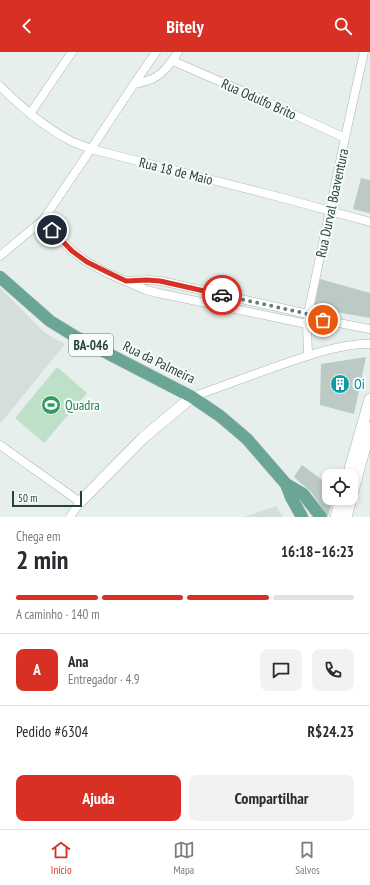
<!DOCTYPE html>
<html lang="pt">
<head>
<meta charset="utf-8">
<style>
	body { margin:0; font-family:"PT Sans Narrow",sans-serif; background:#f2f2f3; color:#2b2b33; height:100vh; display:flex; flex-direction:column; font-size:15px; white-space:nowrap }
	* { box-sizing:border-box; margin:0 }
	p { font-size:13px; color:#7c7c81 }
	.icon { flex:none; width:22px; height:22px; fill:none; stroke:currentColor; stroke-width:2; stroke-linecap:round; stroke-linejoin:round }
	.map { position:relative; height:465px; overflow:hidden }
	.details { display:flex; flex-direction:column; background:#fff; flex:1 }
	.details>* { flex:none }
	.tools { position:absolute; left:322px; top:417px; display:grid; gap:8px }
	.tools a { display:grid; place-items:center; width:36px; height:36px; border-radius:8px; background:#fff; box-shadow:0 2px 6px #0003; font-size:20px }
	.scale { position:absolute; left:12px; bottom:10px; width:70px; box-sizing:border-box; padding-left:4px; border:2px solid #24423a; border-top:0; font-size:11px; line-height:14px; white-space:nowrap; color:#24423a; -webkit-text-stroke:3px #f7fbf9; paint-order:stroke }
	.pin { position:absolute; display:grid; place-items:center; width:34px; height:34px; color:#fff; margin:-17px; border:2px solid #fff; border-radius:50%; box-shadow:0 1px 4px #0007 }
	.courier { position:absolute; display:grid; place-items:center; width:40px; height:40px; margin:-20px; border:3px solid #d93025; border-radius:50%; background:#fff; color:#222; box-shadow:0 1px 5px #0007 }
	.headline em { font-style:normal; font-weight:800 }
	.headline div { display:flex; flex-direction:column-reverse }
	.headline { display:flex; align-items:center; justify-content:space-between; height:68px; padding:0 16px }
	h1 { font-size:26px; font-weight:800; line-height:30px }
	.bar { display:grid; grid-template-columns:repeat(4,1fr); gap:6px 4px; align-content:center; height:48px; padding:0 16px }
	.bar i { height:5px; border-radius:3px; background:#e1e1e2 }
	.bar .current { background:#d93025 }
	.bar p { grid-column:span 4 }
	.line { display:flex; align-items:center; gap:10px; padding:0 16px; border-top:1px solid #e1e1e2 }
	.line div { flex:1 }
	.round { display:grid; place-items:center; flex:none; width:42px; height:42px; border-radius:8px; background:#f2f2f3 }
	.action { display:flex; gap:8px; margin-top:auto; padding:8px 16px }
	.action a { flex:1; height:46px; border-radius:8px; background:#d93025; color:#fff; font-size:16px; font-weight:800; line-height:46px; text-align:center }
	.action a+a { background:#f2f2f3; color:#2b2b33 }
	header { display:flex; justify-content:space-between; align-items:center; height:52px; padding:0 16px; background:#d93025; color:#fff; font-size:18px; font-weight:800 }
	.tab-bar { display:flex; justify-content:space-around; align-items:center; height:56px; border-top:1px solid #e1e1e2; background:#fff; font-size:11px; color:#7c7c81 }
	.tab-bar a { display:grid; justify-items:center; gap:2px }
	.tab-bar .current { color:#d93025 }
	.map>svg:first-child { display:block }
	.built { fill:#d4dfda }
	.green { fill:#bfe0c8 }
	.building { fill:#bbcac4 }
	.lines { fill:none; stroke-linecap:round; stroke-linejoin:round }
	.minor-casing { stroke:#a8b8b2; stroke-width:9 }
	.tertiary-casing { stroke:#a8b8b2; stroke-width:12 }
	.primary-casing { stroke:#c2cac8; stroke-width:13 }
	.minor { stroke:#fff; stroke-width:8 }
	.tertiary { stroke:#fff; stroke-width:11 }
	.primary { stroke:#6aa596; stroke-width:12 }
	.done { stroke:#687f78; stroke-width:4; stroke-dasharray:0 7.2 }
	.route { stroke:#d93025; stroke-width:5 }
	.labels { text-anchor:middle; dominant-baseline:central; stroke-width:4; stroke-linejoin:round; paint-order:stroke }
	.shield { fill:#f7fbf9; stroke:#637a73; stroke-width:1 }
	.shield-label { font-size:13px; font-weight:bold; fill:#24423a }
	.street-label { font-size:14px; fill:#24423a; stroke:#f7fbf9 }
	.culture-label { font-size:14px; fill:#0d838f; stroke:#f7fbf9; text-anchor:start }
	.leisure-label { font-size:14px; fill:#27864d; stroke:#f7fbf9; text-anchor:start }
</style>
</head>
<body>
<header><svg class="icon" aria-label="back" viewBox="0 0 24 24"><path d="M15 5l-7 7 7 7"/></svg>Bitely<svg class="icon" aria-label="search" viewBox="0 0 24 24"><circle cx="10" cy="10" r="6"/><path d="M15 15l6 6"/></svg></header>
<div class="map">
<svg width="370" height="465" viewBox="0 0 370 465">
	<rect width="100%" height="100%" fill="#e6efeb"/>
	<path class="built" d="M0 236 45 281 65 292 0 372Z
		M276 454 283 465H244Z"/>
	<path class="green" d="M57 315 87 341 44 391 15 366Z"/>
	<path class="building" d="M361 126 370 128V161L353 157Z
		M320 227 370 241V266L314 256Z
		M366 305 354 362 320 353 321 312Z
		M302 413 329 433V446H333L328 464 311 440 294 425Z"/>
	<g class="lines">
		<g class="minor-casing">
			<path id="minor" d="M173 9 256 45 345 86
				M134 32C139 31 144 30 149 28 162 24 171 11 178 0
				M0 34C21 55 44 75 71 89 77 92 84 94 91 97L279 145 370 170
				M30 62 72 0
				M43 168 72 199 87 210 107 221 146 238 158 241 307 272
				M0 204 43 168 91 97 134 32 156 0
				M129 229 147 228 161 229 308 262
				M308 265 370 277
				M308 303 307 272 308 262 345 86 364 0
				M192 345C219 335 245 326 272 316 302 306 339 291 370 292
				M0 393 80 450 70 465"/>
		</g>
		<g class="tertiary-casing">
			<path id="tertiary" d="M348 424 370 347
				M351 446 370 376
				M80 450 143 386 192 345
				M336 465 341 446
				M346 465 351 446"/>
		</g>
		<g class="primary-casing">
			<path id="primary" d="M0 225 50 269 76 285 192 345 220 364 247 387 286 432 303 442 321 465
				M286 432 291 445 302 465"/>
		</g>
		<use href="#minor" class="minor"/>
		<use href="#tertiary" class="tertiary"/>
		<use href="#primary" class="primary"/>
	</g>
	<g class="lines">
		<path class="done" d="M222 243 308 262V265L323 268"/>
		<path class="route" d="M52 178 72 199 87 210 107 220 126 229 147 228 160 229 222 243"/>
	</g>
	<defs>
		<g id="building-disc" transform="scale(1)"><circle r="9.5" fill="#0f9aa8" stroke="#f7fbf9"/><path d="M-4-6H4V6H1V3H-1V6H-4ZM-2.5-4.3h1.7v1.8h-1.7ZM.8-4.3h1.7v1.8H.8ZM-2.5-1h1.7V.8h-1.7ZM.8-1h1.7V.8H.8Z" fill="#fff"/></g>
		<g id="stadium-disc" transform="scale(1)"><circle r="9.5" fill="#2e9e5b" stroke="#f7fbf9"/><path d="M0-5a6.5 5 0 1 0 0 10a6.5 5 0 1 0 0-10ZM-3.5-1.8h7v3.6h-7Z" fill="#fff"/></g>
	</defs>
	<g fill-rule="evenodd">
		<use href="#building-disc" x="340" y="332"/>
		<use href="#stadium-disc" x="51" y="353"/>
	</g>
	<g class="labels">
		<rect class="shield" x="69" y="282" width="44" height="22" rx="3"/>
		<g class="shield-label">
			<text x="91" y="293">BA-046</text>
		</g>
		<g class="street-label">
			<text transform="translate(259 47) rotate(24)">Rua Odulfo Brito</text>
			<text transform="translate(176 119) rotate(14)">Rua 18 de Maio</text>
			<text transform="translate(332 151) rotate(-78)">Rua Durval Boaventura</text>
			<text transform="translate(159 310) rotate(26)">Rua da Palmeira</text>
		</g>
		<g class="culture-label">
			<text x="354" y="332">Oi</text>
		</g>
		<g class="leisure-label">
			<text x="65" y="353">Quadra</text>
		</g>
	</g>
</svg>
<div class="tools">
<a><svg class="icon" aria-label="locate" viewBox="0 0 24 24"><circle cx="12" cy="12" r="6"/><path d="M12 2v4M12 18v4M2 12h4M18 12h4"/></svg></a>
</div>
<div class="scale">50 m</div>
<div class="pin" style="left:323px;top:268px;background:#ea580c"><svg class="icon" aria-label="bag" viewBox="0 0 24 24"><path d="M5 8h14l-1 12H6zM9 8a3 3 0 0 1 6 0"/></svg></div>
<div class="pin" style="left:52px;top:178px;background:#1f2937"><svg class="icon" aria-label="home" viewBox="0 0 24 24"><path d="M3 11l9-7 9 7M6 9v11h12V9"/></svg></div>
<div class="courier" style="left:222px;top:243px"><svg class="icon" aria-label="car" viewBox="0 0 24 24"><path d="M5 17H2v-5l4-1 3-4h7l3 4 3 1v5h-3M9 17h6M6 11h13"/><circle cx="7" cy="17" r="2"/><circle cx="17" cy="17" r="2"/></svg></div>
</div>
<section class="details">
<div class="headline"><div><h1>2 min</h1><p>Chega em</p></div><em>16:18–16:23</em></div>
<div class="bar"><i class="current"></i><i class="current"></i><i class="current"></i><i></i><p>A caminho · 140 m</p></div>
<div class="line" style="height:72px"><b class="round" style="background:#d93025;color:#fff">A</b><div><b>Ana</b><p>Entregador · 4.9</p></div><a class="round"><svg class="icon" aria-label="chat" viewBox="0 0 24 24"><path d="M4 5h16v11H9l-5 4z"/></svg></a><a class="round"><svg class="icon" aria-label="phone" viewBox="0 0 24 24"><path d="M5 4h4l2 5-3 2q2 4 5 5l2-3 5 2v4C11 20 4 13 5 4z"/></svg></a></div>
<div class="line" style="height:52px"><div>Pedido #6304</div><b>R$24.23</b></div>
<div class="action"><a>Ajuda</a><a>Compartilhar</a></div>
</section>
<nav class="tab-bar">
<a class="current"><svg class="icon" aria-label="home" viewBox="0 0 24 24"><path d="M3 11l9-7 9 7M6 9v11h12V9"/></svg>Início</a>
<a><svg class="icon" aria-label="map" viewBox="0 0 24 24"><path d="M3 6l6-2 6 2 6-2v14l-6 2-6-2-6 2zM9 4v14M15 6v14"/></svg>Mapa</a>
<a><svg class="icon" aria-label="saved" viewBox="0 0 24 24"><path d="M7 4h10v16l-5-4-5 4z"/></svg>Salvos</a>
</nav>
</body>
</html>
